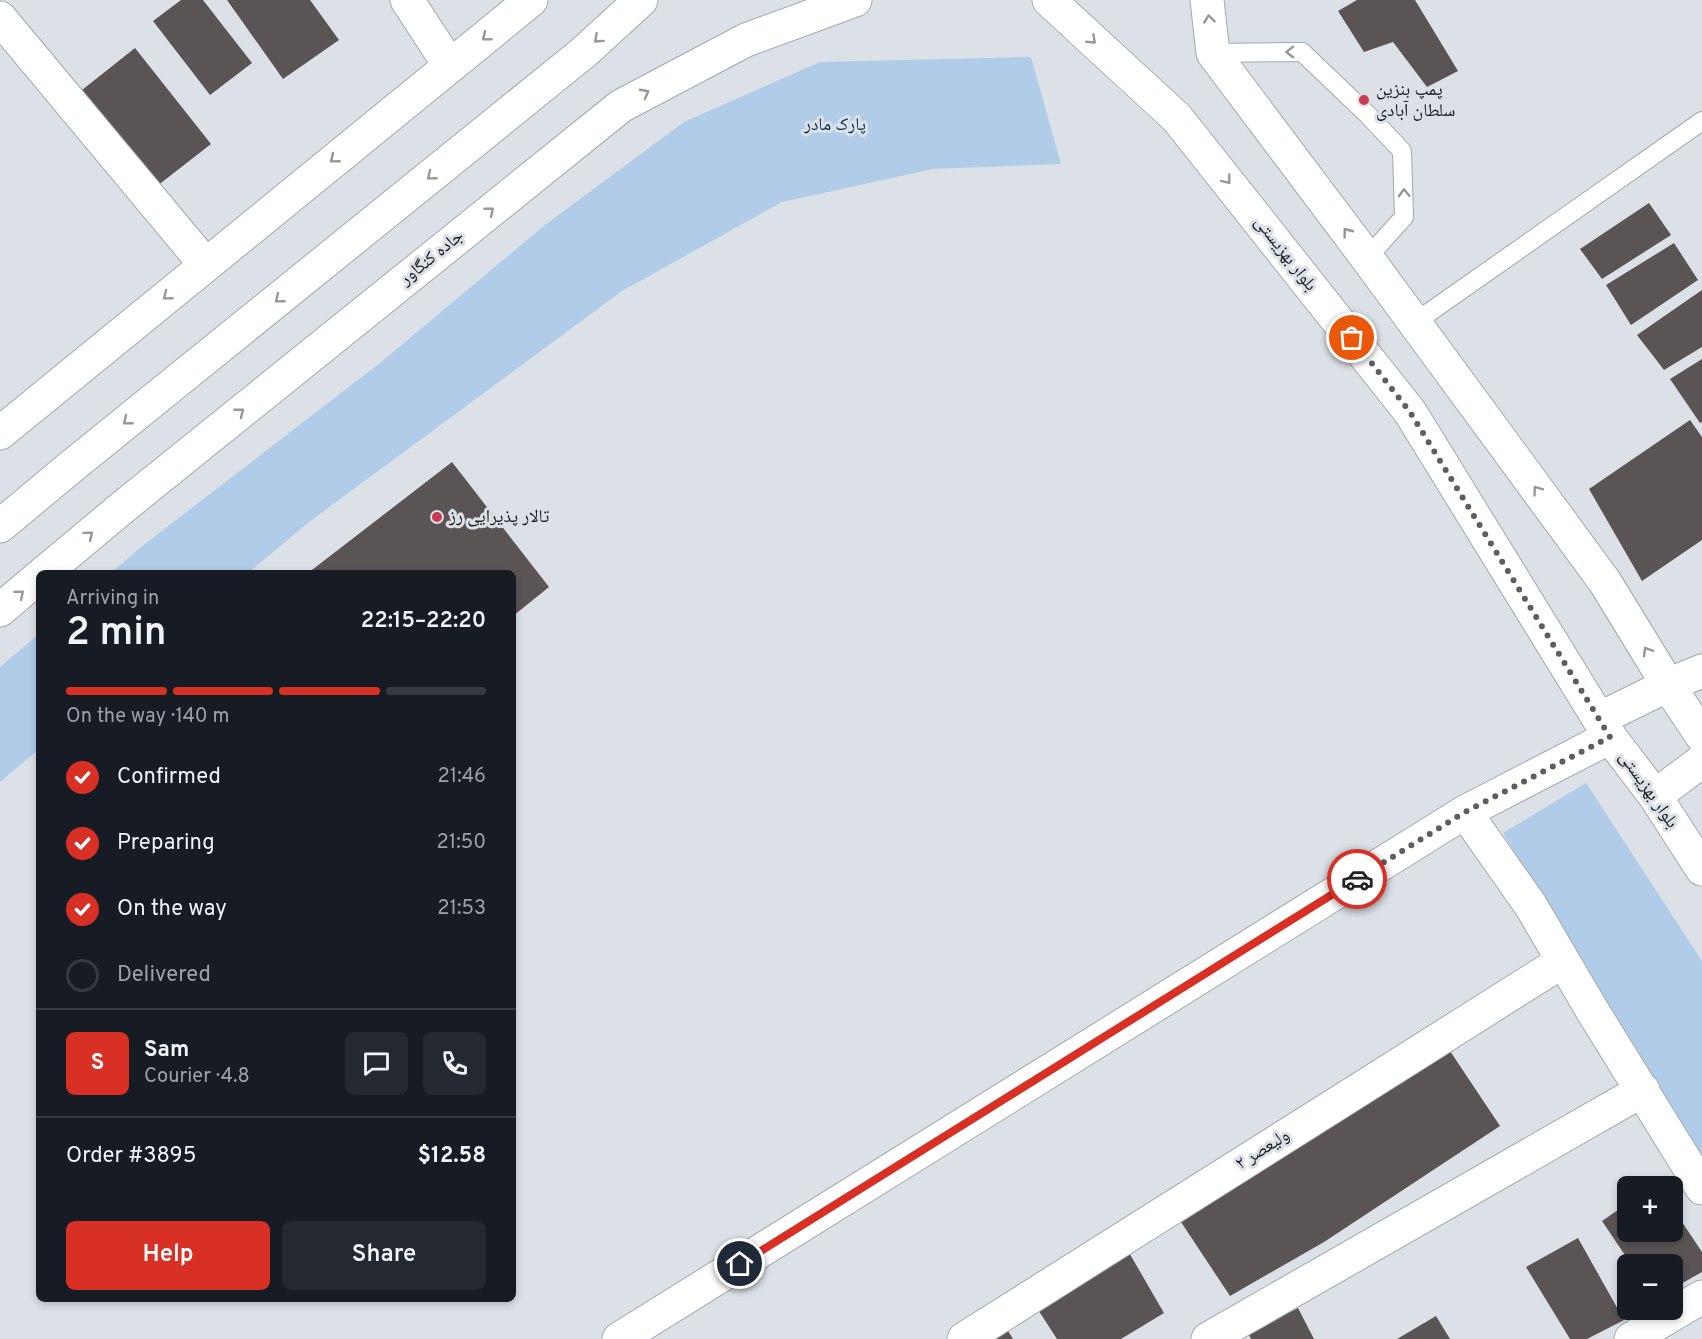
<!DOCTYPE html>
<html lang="en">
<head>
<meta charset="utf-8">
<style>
	body { margin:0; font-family:Overpass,"Noto Naskh Arabic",sans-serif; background:#242831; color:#f1f3f6; height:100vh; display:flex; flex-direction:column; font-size:22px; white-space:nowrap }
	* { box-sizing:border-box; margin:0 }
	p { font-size:20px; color:#9ea1a6 }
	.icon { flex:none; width:33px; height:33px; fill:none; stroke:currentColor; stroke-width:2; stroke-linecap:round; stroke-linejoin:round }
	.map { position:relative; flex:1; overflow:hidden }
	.drawer { position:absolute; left:36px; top:570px; width:480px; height:732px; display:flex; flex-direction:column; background:#171b24; border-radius:9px; box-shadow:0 3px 9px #0003 }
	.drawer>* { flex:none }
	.buttons { position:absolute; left:1617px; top:1176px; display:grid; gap:12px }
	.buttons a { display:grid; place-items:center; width:66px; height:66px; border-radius:9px; background:#171b24; box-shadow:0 3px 9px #0003; font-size:30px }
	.pin { position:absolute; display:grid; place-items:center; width:51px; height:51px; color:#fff; margin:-26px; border:3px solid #fff; border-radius:50%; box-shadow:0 2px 6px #0007 }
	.courier { position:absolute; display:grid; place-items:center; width:60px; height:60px; margin:-30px; border:4px solid #d93025; border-radius:50%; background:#fff; color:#222; box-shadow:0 2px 8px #0007 }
	.head em { font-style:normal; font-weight:600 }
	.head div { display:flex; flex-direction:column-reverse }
	.head { display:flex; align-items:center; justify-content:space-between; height:102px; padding:0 30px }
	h1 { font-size:39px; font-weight:600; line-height:45px }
	.bar { display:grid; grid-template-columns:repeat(4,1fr); gap:9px 6px; align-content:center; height:72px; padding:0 30px }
	.bar i { height:8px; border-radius:4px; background:#363941 }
	.bar .selected { background:#d93025 }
	.bar p { grid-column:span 4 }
	.line { display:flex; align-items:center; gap:15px; padding:0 30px; border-top:2px solid #363941 }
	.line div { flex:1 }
	.round { display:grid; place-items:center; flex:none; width:63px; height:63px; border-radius:9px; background:#242831 }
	ol { padding:0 30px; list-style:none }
	li { display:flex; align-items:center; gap:18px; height:66px }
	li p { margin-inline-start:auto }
	li .icon { padding:6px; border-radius:50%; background:#d93025; color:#fff; stroke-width:4 }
	li:last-child { color:#9ea1a6 }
	li i { width:33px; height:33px; border:3px solid #363941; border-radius:50% }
	.cta { display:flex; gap:12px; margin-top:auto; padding:12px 30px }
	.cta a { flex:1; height:69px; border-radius:9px; background:#d93025; color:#fff; font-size:24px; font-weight:600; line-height:69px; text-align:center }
	.cta a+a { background:#242831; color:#f1f3f6 }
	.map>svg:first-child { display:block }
	.green { fill:#b0cce9 }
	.building { fill:#5b5454 }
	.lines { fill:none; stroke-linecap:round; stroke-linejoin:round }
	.service-casing { stroke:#a3a8ad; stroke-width:20 }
	.minor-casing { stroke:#a3a8ad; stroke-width:35 }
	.tertiary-casing { stroke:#a3a8ad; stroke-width:35 }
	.secondary-casing { stroke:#a3a8ad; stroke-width:35 }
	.primary-casing { stroke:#a3a8ad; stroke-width:35 }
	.service { stroke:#fff; stroke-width:18 }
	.minor { stroke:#fff; stroke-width:33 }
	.tertiary { stroke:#fff; stroke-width:33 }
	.secondary { stroke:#fff; stroke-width:33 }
	.primary { stroke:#fff; stroke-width:33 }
	.oneway { stroke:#969798 }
	.done { stroke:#5b5e62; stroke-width:6; stroke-dasharray:0 10.8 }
	.route { stroke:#d93025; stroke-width:8 }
	.poi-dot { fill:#ca3a54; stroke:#dce1e7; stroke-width:2 }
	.labels { text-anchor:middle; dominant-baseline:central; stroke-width:6; stroke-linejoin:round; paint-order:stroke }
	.poi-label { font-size:18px; fill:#16181a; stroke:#dce1e7; text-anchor:start }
	.park-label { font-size:18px; fill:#092f51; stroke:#dce1e7 }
	.street-label { font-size:18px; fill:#16181a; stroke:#dce1e7 }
</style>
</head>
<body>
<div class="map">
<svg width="1702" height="1339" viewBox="0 0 1702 1339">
	<rect width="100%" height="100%" fill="#dce1e7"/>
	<path class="green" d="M1031 57 1061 164 933 169 782 202 622 291 309 522 248 573H111L141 547 380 363 545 225 684 122 820 62Z
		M39 634V749L0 782V667Z
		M1586 783 1702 961V1159L1503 833Z"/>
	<path class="building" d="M181 0H203L252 63 210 95 153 21Z
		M227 0H310L339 40 283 79Z
		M1357 0H1415L1458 71 1427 87 1393 42 1364 52 1338 11Z
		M135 48 211 144 157 186 82 90Z
		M1649 203 1671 235 1602 279 1580 249Z
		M1674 243 1698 280 1631 325 1606 285Z
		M1702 290V347L1664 370 1637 335Z
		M1702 359V422L1700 423 1670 379Z
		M1690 420 1702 437V540L1642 581 1589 489Z
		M452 462 549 587 513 616V573H308Z
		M1448 1048 1500 1126 1324 1242 1230 1296 1179 1219Z
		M1628 1203V1232H1672V1207L1702 1252V1272L1672 1289V1264H1631L1602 1221Z
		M1578 1238 1624 1320 1587 1339H1570L1526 1267Z
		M1124 1244 1164 1313 1121 1339H1057L1033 1302Z
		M1298 1308 1314 1339H1251L1248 1333Z
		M1436 1316 1450 1339H1397Z
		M1005 1326 1013 1339H984Z"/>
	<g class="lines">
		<g class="service-casing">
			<path id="service" d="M1213 53 1302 52 1367 114 1402 151 1404 217 1367 258
				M1414 323 1702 121"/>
		</g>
		<g class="minor-casing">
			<path id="minor" d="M407 0 450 66
				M0 18 205 264
				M1465 812 1531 906 1592 1010 1702 1188
				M964 1339 1563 961
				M1208 1339 1643 1090
				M1631 1339 1702 1297"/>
		</g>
		<g class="tertiary-casing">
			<path id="tertiary" d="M0 433 531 0
				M619 1339 1465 812 1610 737"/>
		</g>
		<g class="secondary-casing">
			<path id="secondary" d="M1049 0 1177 118 1410 412 1610 737 1655 796 1702 869
				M1207 0 1213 53 1367 258 1605 582 1668 685 1702 736
				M1599 719 1668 685 1702 671
				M1655 796 1702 761"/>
		</g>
		<g class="primary-casing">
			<path id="primary" d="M0 526 72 466 583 53 641 0
				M44 573 123 507 621 106 746 40 855 0
				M0 610 39 577"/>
		</g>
		<use href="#service" class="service"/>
		<use href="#minor" class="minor"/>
		<use href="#tertiary" class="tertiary"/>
		<use href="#secondary" class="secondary"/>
		<use href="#primary" class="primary"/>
	</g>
	<defs><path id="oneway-chevron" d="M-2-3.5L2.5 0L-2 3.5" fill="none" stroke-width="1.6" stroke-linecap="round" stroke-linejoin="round" transform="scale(1.5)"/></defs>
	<g class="oneway">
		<use href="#oneway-chevron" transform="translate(1209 19) rotate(-96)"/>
		<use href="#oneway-chevron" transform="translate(486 37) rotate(141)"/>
		<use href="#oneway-chevron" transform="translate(598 39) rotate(138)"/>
		<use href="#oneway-chevron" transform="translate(1092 40) rotate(43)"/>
		<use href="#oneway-chevron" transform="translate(1290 52) rotate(179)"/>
		<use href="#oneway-chevron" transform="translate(645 93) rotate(-28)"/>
		<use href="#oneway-chevron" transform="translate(334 159) rotate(141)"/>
		<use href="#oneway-chevron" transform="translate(431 176) rotate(141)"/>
		<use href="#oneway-chevron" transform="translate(1227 180) rotate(52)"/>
		<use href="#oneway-chevron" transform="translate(1404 193) rotate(-92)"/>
		<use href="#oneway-chevron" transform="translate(490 211) rotate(-39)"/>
		<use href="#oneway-chevron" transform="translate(1347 232) rotate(-127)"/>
		<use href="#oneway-chevron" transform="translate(167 296) rotate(141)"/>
		<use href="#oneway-chevron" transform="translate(279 299) rotate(141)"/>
		<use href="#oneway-chevron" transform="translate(240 412) rotate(-39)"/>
		<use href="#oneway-chevron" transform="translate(127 421) rotate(141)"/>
		<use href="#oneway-chevron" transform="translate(1537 490) rotate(-126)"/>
		<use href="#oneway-chevron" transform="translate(89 535) rotate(-40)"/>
		<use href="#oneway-chevron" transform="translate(20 594) rotate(-40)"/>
		<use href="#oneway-chevron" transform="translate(1647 651) rotate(-121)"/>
	</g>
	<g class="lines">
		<path class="done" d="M1352 338 1410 412 1610 737 1465 812 1357 879"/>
		<path class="route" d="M740 1264 1357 879"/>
	</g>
	<g class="poi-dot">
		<circle cx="1364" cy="100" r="6"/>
		<circle cx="437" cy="517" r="6"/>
	</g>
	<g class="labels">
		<g class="poi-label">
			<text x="1376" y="90">پمپ بنزین<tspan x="1376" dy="21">سلطان آبادی</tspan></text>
			<text x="449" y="517">تالار پذیرایی رز</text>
		</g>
		<g class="park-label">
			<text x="835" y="125">پارک مادر</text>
		</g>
		<g class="street-label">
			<text transform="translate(1285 254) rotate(52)">بلوار بهزیستی</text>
			<text transform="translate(432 258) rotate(-39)">جاده کنگاور</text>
			<text transform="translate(1648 790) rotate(55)">بلوار بهزیستی</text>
			<text transform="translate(1263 1150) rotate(-32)">ولیعصر ۲</text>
		</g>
	</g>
</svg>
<div class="buttons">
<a>+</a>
<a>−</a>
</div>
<div class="pin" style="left:1352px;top:338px;background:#ea580c"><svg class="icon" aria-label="bag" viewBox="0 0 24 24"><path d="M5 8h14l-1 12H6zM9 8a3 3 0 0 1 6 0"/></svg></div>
<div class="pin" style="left:740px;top:1264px;background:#1f2937"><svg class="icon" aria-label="home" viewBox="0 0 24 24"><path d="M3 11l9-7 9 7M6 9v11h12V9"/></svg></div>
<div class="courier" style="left:1357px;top:879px"><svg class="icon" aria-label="car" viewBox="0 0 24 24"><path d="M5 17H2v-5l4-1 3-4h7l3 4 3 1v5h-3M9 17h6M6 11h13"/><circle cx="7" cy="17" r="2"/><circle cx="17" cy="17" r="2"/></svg></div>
<section class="drawer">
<div class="head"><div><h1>2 min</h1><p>Arriving in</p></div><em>22:15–22:20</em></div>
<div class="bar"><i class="selected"></i><i class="selected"></i><i class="selected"></i><i></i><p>On the way · 140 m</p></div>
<ol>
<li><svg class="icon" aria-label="check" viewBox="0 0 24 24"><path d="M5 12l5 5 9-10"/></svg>Confirmed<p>21:46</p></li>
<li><svg class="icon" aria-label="check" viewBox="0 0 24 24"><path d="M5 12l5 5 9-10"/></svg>Preparing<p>21:50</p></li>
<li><svg class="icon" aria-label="check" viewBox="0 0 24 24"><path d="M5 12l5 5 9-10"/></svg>On the way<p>21:53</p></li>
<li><i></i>Delivered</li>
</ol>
<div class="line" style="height:108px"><b class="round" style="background:#d93025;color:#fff">S</b><div><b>Sam</b><p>Courier · 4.8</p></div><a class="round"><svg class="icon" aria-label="chat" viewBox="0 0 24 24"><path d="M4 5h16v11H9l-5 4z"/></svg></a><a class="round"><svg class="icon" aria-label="phone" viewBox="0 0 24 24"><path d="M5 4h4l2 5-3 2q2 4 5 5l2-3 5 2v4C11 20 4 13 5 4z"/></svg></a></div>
<div class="line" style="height:78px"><div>Order #3895</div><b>$12.58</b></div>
<div class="cta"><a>Help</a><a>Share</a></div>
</section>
</div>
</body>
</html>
